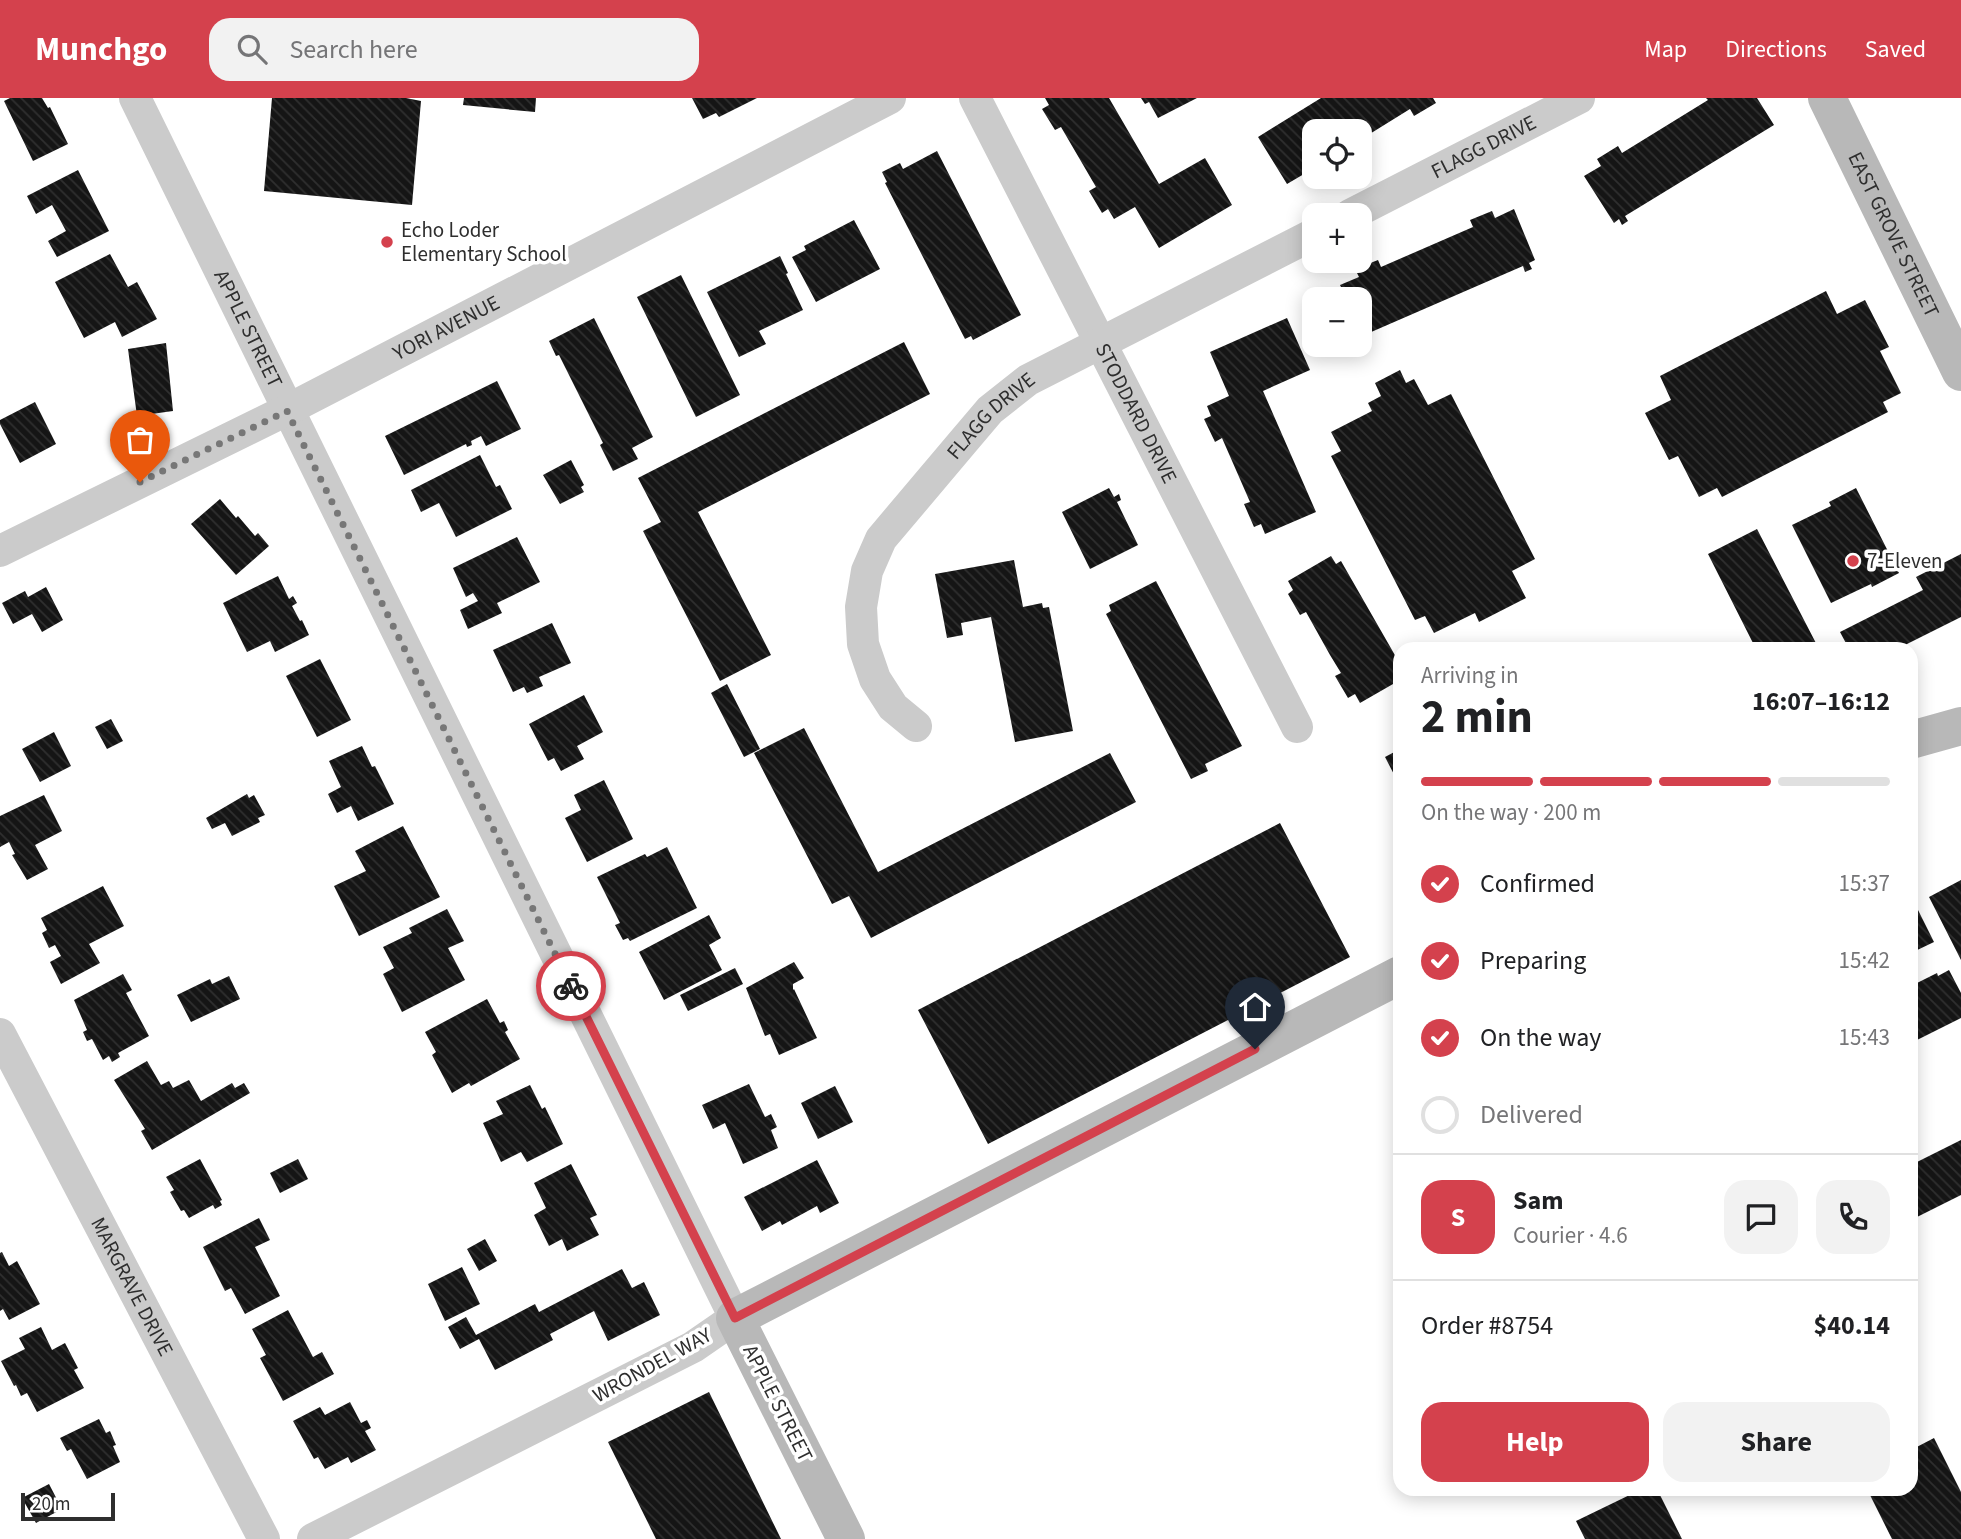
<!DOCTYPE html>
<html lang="en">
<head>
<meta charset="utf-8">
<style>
	body { margin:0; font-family:"Source Sans 3",sans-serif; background:#f2f2f2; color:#202124; height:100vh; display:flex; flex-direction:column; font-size:26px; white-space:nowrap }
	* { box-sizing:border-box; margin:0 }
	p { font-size:23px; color:#757577 }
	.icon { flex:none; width:38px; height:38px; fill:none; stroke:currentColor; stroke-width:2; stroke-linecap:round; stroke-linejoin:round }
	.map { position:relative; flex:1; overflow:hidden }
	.sheet { position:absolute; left:1393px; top:544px; width:525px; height:854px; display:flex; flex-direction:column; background:#fff; border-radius:21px; box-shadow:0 4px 18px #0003 }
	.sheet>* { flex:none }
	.buttons { position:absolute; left:1302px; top:21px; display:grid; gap:14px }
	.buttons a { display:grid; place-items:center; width:70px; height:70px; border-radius:14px; background:#fff; box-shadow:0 4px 18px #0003; font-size:35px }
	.scale { position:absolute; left:21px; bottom:18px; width:94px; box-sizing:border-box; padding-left:7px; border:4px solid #2e2e2e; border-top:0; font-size:19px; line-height:24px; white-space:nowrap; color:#2e2e2e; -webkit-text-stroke:5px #fff; paint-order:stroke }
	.pin { position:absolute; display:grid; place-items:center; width:60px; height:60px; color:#fff; margin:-72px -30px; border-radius:50% 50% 50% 0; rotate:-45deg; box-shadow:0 0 7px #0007 }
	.pin .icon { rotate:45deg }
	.courier { position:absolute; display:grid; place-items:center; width:70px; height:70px; margin:-35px; border:5px solid #d4414d; border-radius:50%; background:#fff; color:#222; box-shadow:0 2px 9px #0007 }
	.overview em { font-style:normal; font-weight:700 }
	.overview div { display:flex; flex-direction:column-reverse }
	.overview { display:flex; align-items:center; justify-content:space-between; height:119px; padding:0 28px }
	h1 { font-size:46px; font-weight:700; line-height:52px }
	.bar { display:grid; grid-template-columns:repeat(4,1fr); gap:10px 7px; align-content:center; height:84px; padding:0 28px }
	.bar i { height:9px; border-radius:5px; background:#e0e0e0 }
	.bar .active { background:#d4414d }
	.bar p { grid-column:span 4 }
	.line { display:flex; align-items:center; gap:18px; padding:0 28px; border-top:2px solid #e0e0e0 }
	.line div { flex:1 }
	.round { display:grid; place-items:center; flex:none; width:74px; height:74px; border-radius:21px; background:#f2f2f2 }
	ol { padding:0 28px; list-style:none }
	li { display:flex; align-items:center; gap:21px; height:77px }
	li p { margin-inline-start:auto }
	li .icon { padding:7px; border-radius:50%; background:#d4414d; color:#fff; stroke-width:4 }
	li:last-child { color:#757577 }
	li i { width:38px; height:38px; border:4px solid #e0e0e0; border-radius:50% }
	.action { display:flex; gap:14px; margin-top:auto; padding:14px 28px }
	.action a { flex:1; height:80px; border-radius:21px; background:#d4414d; color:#fff; font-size:28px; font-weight:700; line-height:80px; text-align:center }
	.action a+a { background:#f2f2f2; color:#202124 }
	header { display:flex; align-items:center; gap:42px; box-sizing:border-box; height:98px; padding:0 35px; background:#d4414d; color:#fff }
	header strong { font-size:33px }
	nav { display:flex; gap:38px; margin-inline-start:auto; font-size:24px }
	.search { width:490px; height:63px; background:#f2f2f2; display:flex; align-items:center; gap:18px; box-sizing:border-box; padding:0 24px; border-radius:21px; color:#757577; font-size:26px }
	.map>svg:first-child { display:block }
	.building { fill:url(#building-back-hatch) }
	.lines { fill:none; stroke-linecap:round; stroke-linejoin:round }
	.street { stroke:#cbcbcb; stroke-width:32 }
	.secondary { stroke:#b8b8b8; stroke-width:38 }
	.done { stroke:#777; stroke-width:7; stroke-dasharray:0 12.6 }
	.route { stroke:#d4414d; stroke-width:9 }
	.poi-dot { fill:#d4414d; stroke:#fff; stroke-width:2.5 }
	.labels { text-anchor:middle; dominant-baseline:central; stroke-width:7; stroke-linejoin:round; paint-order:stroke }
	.street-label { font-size:21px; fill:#2e2e2e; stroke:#fff }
	.poi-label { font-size:21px; fill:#2e2e2e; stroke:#fff; text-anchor:start }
</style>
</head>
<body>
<header>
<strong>Munchgo</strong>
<div class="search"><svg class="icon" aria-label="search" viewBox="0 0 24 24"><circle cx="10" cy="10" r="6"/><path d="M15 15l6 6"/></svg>Search here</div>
<nav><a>Map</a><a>Directions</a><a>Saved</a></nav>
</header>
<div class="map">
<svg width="1961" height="1441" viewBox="0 0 1961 1441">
	<defs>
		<pattern id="building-back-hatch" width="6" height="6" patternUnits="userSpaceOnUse" patternTransform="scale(1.75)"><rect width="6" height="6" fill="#151515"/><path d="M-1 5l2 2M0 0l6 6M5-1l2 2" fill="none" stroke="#2f2f2f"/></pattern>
	</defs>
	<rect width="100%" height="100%" fill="#fff"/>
	<path class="building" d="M10 0H42L48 10 50 9 68 46 33 63 4 3Z
		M272 0H406L421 3 412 107 264 93Z
		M464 0H536L535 14 463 7Z
		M692 0H757L719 19 716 15 703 21Z
		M1045 0H1109L1159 86 1205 60 1232 107 1159 150 1135 109 1114 121 1108 111 1102 115 1089 93 1096 89 1061 29 1055 32 1042 11 1049 7Z
		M1141 0H1197L1158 20 1149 4 1145 6Z
		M1321 0H1433L1436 5 1414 18 1410 11 1360 42V33H1314V79L1308 83 1304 76 1287 86 1258 39Z
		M1706 0H1757L1774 27 1625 118 1628 123 1622 127 1619 121 1614 125 1584 78 1601 68 1597 61 1618 48 1622 55 1708 2Z
		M937 53 1021 217 973 242 971 238 965 241 885 85 887 84 882 74 900 65 903 71Z
		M78 72 109 133 57 159 48 143 66 133 52 107 36 116 27 98Z
		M1514 111 1535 162 1529 165 1532 171 1525 174 1523 168 1362 238 1360 231V201H1347L1340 187 1359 179 1355 171 1378 162 1381 169 1473 129 1470 122 1492 113 1495 120Z
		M854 122 880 171 816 204 792 159 806 152 804 148Z
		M110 156 128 189 137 184 157 221 122 239 115 224 84 240 55 184Z
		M780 158 788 175 786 176 803 212 759 233 766 246 739 259 707 194Z
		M681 177 740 297 696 319 637 199Z
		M1826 193 1837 216 1865 202 1889 249 1880 253 1901 295 1883 304 1888 314 1722 399 1717 390 1699 399 1678 358 1669 362 1645 315 1671 302 1660 278Z
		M594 220 653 339 632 350 638 361 613 373 600 347 603 345 559 257 556 258 549 243Z
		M1287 220 1310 272 1263 293 1316 414 1265 436 1261 426 1254 429 1244 406 1250 404 1222 340 1215 344 1204 321 1211 318 1207 308 1229 298 1210 254Z
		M904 244 930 296 698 414 771 557 720 583 643 433 661 424 638 380Z
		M166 245 173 313 137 318 128 251Z
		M1400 272 1406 285 1414 281 1428 307 1451 296 1535 461 1512 473 1526 500 1479 524 1475 515 1434 535 1425 518 1415 522 1331 358 1341 353 1331 334 1372 313 1368 305 1381 298 1375 285Z
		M497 283 521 331 486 348 481 338 471 343 472 347 467 349 466 346 404 377 385 338Z
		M35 304 56 346 20 365 0 326V322Z
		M480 357 496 389 500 387 512 411 456 439 439 405 421 414 411 392Z
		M571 362 584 387 581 389 584 394 560 406 543 377Z
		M1109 390 1114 399 1119 396 1121 402 1117 404 1138 447 1090 471 1062 414Z
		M1856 390 1899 475 1872 489 1871 486 1831 505 1792 427 1831 408 1829 404Z
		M220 401 236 420 238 418 255 438 258 435 269 448 236 477 191 426Z
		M1757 431 1819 551H1756L1708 456Z
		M517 439 540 484 497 505 502 515 468 531 460 512 478 503 473 495 466 499 453 470Z
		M1961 456V519L1897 551H1849L1840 534 1923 492 1916 479Z
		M1331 458 1336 466 1341 463 1400 566V582L1360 605 1355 596 1348 600 1335 578 1341 575 1330 557 1306 514 1300 517 1288 496 1293 492 1288 483Z
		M1014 462 1023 509 1042 505 1043 510 1049 509 1073 633 1015 644 991 519 961 525 963 537 947 540 935 476Z
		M278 478 289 501 293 498 297 505 292 508 300 523 302 522 309 537 275 554 270 543 247 554 223 505Z
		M1156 483 1242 648 1205 666 1208 673 1191 681 1106 516 1111 513 1109 507Z
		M46 489 63 522 42 534 32 516 13 526 2 505 25 493 28 499Z
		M552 525 571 565 539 579 543 588 527 595 524 589 513 594 493 552Z
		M320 561 351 622 317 639 286 578Z
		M727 586 760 651 744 659 711 595Z
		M584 597 603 634 577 648 584 661 561 673 554 660 548 663 529 626Z
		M111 621 123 643 107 651 95 629Z
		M804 630 878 774 1110 655 1136 704 871 840 849 798 832 806 754 655Z
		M54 634 71 668 40 684 22 651Z
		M362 648 372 669 375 668 394 706 358 723 351 708 337 715 328 696 341 689 329 663Z
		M1400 651V688L1385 659Z
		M604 682 633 741 587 764 565 720 581 712 574 697Z
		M247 696 249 700 254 697 265 717 258 720 260 724 232 738 225 725 212 731 206 720Z
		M44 697 62 733 35 747 48 771 27 782 12 757 15 756 9 744 0 749V718Z
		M1280 725 1350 859 988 1046 918 912Z
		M403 728 440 799 359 838 334 788 366 773 355 753Z
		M667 749 697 810 630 843 628 840 623 842 615 827 620 825 597 779 645 756 647 759Z
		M1961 782V862L1929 799Z
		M103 788 124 828 89 846 100 865 61 886 50 864 61 858 55 847 49 850 42 835 47 832 41 820Z
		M1911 798 1934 844 1911 855Z
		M447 811 464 843 448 850 465 882 402 914 383 876 394 870 383 849 412 835 409 830Z
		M709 817 721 840 709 847 722 872 664 902 639 854Z
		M794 864 804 880 793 886V892L794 891 817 940 779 957 770 936 765 938 746 890Z
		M735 870 743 886 688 913 680 897Z
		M1949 872 1961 895V920L1911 945V888L1937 875 1938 878Z
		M123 876 132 892 126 895 149 938 118 955 120 959 112 964 109 958 103 962 92 941 87 943 83 934 87 932 74 902Z
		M229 878 240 901 191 924 177 897 210 881 212 886Z
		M487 901 500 925 504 923 508 932 505 934 520 961 471 988 469 985 452 995 432 957 436 954 425 934Z
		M147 963 161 987 169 983 173 990 189 982 201 1003 232 985 235 990 244 985 250 995 152 1052 141 1033 145 1031 114 982Z
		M749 986 765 1019 771 1016 777 1029 771 1032 778 1050 743 1066 725 1025 713 1031 702 1007Z
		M530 987 542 1011 545 1009 563 1046 527 1064 521 1054 501 1064 483 1025 503 1016 496 1003Z
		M835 988 853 1024 818 1041 801 1005Z
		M1961 1042V1097L1911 1122V1067Z
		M200 1061 222 1102 220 1103 222 1107 215 1111 213 1107 189 1120 184 1112 181 1113 170 1094 174 1092 166 1079Z
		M298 1061 308 1081 280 1095 270 1075Z
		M817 1062 839 1105 820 1115 817 1108 782 1127 780 1123 762 1133 744 1099Z
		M571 1066 597 1117 590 1120 599 1137 567 1153 562 1141 549 1148 534 1117 546 1110 534 1085Z
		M259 1120 270 1142 255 1149 280 1198 245 1216 231 1190 225 1193 203 1149Z
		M485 1141 497 1163 479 1173 467 1151Z
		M2 1154 9 1168 17 1163 40 1206 9 1222 3 1211 0 1213V1155Z
		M462 1169 480 1206 445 1223 428 1186Z
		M622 1171 632 1190 644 1184 660 1217 608 1243 594 1213 550 1236 553 1242 495 1272 479 1241 460 1251 448 1229 466 1219 476 1237 535 1206 539 1214Z
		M288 1212 313 1259 322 1254 334 1276 283 1303 260 1260 266 1257 252 1231Z
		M41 1229 52 1252 65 1245 78 1270 74 1272 84 1290 37 1314 27 1295 21 1298 16 1287 14 1288 1 1263 25 1251 19 1240Z
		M709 1294 781 1441H656L608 1344Z
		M350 1304 361 1325 367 1322 371 1330 365 1333 376 1352 351 1365 348 1359 325 1371 318 1359 314 1361 293 1323 320 1309 325 1317Z
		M99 1321 106 1335 110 1333 116 1347 113 1348 120 1364 87 1381 71 1351 67 1353 60 1340Z
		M1934 1340 1961 1394V1441H1892L1867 1391H1911V1352Z
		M49 1386 62 1411 36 1425 22 1400Z
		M1642 1391H1657L1682 1441H1585L1576 1423Z"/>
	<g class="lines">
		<g class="street">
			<path id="s1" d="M135 0 735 1220 693 1249 313 1441"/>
			<path id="s2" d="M975 0 1297 629"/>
			<path id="s3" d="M1350 117 1579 0"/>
			<path id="s4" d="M0 453 287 312 890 0"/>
			<path id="s5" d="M916 628 893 609 875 581 863 546 861 509 867 473 881 441 962 345 990 312 1028 282 1314 136"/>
			<path id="s6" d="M0 936 264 1441"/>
		</g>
		<g class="secondary">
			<path id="s7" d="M1827 0 1961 274"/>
			<path d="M1911 642 1961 628"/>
			<path d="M846 1441 735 1220 1400 877"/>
		</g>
	</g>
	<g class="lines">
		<path class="done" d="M140 384 287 313 571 888"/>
		<path class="route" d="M571 888 735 1220 1255 951"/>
	</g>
	<g class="poi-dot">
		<circle cx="387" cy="144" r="7"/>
		<circle cx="1853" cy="463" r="7"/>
	</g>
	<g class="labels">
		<g class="street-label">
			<text stroke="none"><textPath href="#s3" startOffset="150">FLAGG DRIVE</textPath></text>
			<text stroke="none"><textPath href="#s7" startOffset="152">EAST GROVE STREET</textPath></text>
			<text stroke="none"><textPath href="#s4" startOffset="499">YORI AVENUE</textPath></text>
			<text stroke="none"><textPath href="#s1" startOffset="257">APPLE STREET</textPath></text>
			<text stroke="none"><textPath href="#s2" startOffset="354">STODDARD DRIVE</textPath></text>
			<text stroke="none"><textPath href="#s5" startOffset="374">FLAGG DRIVE</textPath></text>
			<text stroke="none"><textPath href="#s6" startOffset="285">MARGRAVE DRIVE</textPath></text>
			<text transform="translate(652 1267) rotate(-29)">WRONDEL WAY</text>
			<text transform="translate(778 1305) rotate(63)">APPLE STREET</text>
		</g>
		<g class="poi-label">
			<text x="401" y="132">Echo Loder<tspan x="401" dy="24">Elementary School</tspan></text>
			<text x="1867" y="463">7-Eleven</text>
		</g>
	</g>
</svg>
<div class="buttons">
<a><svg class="icon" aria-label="locate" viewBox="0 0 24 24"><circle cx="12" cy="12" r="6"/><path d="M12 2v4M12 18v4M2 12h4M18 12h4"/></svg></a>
<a>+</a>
<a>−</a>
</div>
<div class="scale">20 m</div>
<div class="pin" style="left:140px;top:384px;background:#ea580c"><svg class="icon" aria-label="bag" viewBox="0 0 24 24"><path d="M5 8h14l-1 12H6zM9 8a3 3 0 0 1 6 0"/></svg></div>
<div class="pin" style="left:1255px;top:951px;background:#1f2937"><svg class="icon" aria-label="home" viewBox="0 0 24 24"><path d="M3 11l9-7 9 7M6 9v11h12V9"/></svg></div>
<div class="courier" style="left:571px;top:888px"><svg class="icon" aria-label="bike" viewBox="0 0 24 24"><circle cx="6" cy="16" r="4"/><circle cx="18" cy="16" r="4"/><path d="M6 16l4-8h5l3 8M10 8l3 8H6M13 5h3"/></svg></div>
<section class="sheet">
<div class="overview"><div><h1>2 min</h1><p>Arriving in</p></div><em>16:07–16:12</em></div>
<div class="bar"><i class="active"></i><i class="active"></i><i class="active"></i><i></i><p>On the way · 200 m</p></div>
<ol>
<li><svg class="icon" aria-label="check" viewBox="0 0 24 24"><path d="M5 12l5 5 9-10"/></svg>Confirmed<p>15:37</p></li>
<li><svg class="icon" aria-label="check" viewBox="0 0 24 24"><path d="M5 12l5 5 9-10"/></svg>Preparing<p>15:42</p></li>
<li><svg class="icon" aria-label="check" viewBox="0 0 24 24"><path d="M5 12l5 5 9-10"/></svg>On the way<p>15:43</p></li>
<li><i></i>Delivered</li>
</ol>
<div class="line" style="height:126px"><b class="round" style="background:#d4414d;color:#fff">S</b><div><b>Sam</b><p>Courier · 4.6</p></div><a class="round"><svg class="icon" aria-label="chat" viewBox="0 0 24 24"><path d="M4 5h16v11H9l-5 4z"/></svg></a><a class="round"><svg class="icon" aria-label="phone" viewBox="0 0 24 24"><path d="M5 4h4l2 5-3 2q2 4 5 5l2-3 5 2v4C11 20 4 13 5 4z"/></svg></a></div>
<div class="line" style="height:91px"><div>Order #8754</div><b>$40.14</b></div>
<div class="action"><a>Help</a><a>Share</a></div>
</section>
</div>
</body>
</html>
